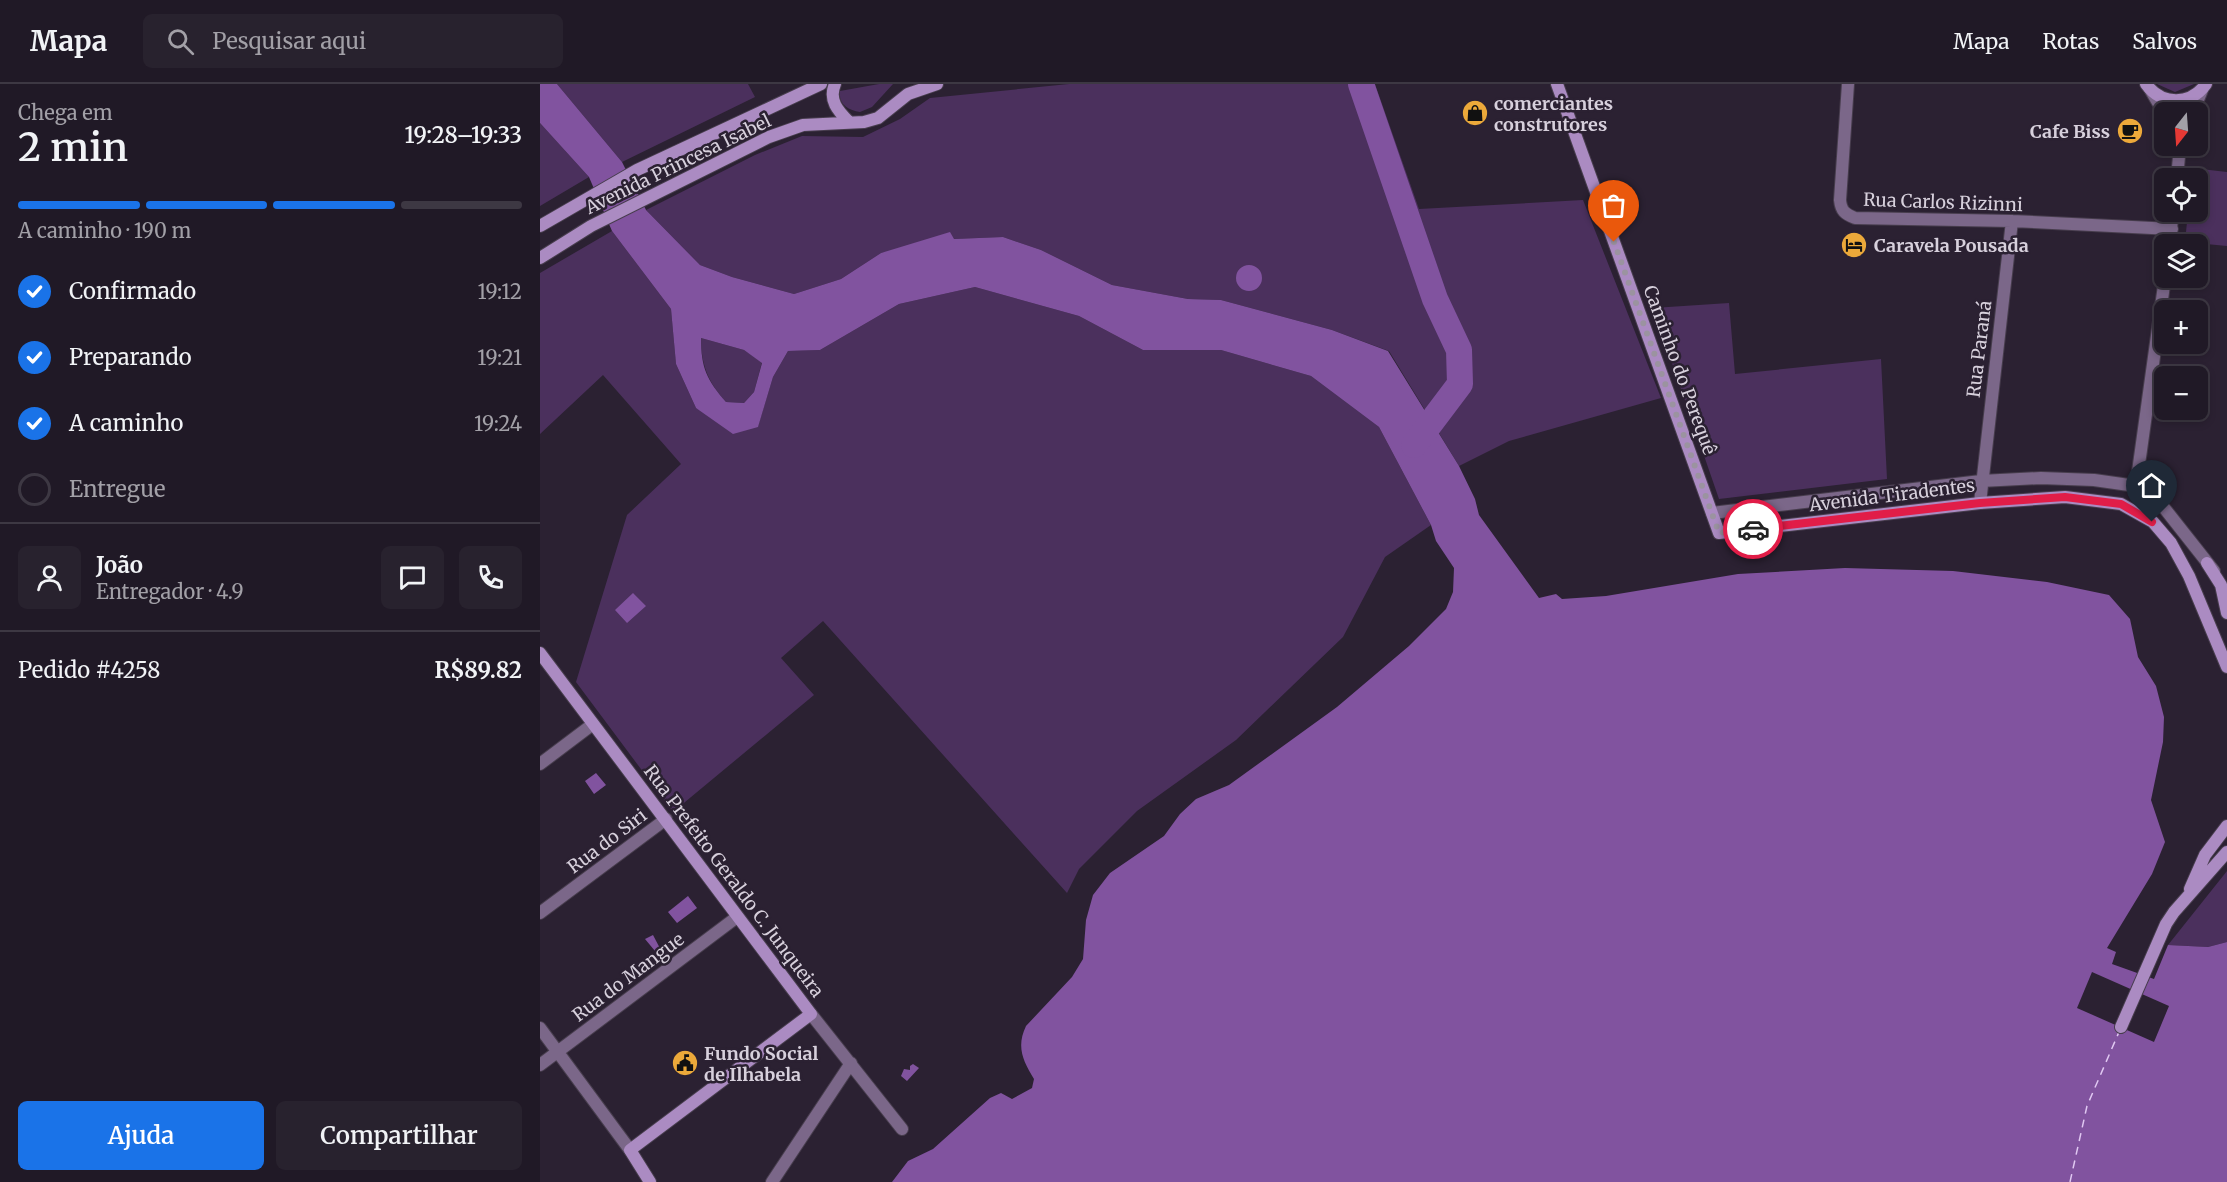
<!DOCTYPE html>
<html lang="pt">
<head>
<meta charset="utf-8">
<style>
	body { margin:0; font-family:Merriweather,serif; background:#28222e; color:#f1f3f6; height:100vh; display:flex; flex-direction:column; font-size:22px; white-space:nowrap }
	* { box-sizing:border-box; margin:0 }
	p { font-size:20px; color:#a2a0a7 }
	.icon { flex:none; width:33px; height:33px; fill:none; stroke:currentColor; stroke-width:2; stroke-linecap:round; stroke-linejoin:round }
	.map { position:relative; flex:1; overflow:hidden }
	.panel { display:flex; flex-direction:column; background:#201926; width:540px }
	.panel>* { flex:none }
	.needle { width:39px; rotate:197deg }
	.buttons { position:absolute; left:1614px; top:18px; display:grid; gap:12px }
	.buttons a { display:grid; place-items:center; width:54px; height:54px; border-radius:9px; background:#201926; box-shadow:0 3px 9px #0003,0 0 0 2px #3d3843; font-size:30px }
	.pin { position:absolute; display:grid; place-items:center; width:51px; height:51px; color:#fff; margin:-62px -26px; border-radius:50% 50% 50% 0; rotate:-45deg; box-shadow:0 0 6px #0007 }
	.pin .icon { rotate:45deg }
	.courier { position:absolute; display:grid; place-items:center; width:60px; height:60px; margin:-30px; border:4px solid #e11d48; border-radius:50%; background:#fff; color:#222; box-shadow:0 2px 8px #0007 }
	.overview em { font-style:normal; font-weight:600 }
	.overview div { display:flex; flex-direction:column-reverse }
	.overview { display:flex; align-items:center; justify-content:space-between; height:102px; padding:0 18px }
	h1 { font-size:39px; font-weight:600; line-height:45px }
	.bar { display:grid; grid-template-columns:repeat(4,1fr); gap:9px 6px; align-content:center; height:72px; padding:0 18px }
	.bar i { height:8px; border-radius:4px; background:#3d3843 }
	.bar .selected { background:#1a73e8 }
	.bar p { grid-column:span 4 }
	.line { display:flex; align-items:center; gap:15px; padding:0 18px; border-top:2px solid #3d3843 }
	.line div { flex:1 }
	.round { display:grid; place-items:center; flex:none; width:63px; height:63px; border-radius:9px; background:#28222e }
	ol { padding:0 18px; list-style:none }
	li { display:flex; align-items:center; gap:18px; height:66px }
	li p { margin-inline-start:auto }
	li .icon { padding:6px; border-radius:50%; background:#1a73e8; color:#fff; stroke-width:4 }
	li:last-child { color:#a2a0a7 }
	li i { width:33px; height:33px; border:3px solid #3d3843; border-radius:50% }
	.button { display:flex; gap:12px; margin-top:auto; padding:12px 18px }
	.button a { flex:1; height:69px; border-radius:9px; background:#1a73e8; color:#fff; font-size:24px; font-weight:600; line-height:69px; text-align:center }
	.button a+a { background:#28222e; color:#f1f3f6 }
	header { display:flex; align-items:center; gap:36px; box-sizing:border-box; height:84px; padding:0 30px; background:#201926; border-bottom:2px solid #3d3843 }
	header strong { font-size:28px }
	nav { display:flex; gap:33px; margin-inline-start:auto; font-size:21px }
	.search { width:420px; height:54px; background:#28222e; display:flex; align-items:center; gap:15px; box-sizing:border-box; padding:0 21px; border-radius:9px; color:#a2a0a7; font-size:22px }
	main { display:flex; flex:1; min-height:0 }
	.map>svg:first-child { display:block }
	.green { fill:#4b305d }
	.water { fill:#81539f; fill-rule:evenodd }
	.pier { fill:#2b2132 }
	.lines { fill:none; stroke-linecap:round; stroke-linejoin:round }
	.river { stroke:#81539f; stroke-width:26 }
	.ferry { stroke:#e0c8f2; stroke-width:1.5; stroke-dasharray:8 6; stroke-linecap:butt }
	.street-casing { stroke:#473d4d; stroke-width:14 }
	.secondary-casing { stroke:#473d4d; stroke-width:14 }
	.street { stroke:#7b6789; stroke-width:12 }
	.secondary { stroke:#ab8bc2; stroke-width:12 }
	.done { stroke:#9b93a0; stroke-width:6; stroke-dasharray:0 10.8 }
	.route { stroke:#e11d48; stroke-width:8 }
	.labels { text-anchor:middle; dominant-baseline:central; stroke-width:5; stroke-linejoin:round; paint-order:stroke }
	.poi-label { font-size:18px; font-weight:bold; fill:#d7d0dc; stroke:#2b2132; text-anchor:start }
	.street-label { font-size:18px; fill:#d7d0dc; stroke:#2b2132 }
</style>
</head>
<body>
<header>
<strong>Mapa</strong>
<div class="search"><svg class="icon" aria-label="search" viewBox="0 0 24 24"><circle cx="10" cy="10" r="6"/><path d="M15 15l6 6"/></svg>Pesquisar aqui</div>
<nav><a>Mapa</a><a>Rotas</a><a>Salvos</a></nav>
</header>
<main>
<section class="panel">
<div class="overview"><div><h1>2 min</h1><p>Chega em</p></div><em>19:28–19:33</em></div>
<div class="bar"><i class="selected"></i><i class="selected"></i><i class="selected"></i><i></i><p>A caminho · 190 m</p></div>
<ol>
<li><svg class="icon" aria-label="check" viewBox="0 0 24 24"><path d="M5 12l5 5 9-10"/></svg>Confirmado<p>19:12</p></li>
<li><svg class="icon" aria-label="check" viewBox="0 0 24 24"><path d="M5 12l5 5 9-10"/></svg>Preparando<p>19:21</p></li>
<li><svg class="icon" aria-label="check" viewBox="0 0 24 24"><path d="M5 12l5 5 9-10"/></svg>A caminho<p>19:24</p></li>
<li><i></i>Entregue</li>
</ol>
<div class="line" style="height:108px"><a class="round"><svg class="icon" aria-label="person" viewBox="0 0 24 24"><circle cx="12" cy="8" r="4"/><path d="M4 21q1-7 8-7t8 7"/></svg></a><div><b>João</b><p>Entregador · 4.9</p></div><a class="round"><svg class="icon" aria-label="chat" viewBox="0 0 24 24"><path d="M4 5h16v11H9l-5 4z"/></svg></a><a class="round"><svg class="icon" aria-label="phone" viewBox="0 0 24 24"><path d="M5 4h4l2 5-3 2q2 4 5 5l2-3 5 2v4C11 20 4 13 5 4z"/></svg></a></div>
<div class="line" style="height:78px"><div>Pedido #4258</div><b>R$89.82</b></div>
<div class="button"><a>Ajuda</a><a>Compartilhar</a></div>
</section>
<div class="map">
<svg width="1687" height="1098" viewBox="0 0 1687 1098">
	<rect width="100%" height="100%" fill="#2b2132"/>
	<path class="green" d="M17 0H208L215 13 82 78Z
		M339 0H353L332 23 320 28C308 26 298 20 300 7Z
		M529 0H835L879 125 1043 116 1121 314 969 357 919 382 849 267 792 246 681 216 648 215 572 201 501 166 463 153 413 155 341 169 301 195 254 210 192 193 160 181 106 126 215 71 262 52 323 53 360 35 390 14Z
		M1617 0H1654L1635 8Z
		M0 39 49 93 0 122Z
		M1652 84 1687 88V162L1645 158 1648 128H1658V94H1651Z
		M72 147 131 225 136 280 156 324 218 342 233 293 248 267 280 266 359 220 435 203 539 232 603 266H681L771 292 839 343 891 441 845 473 803 553 696 656 597 727 539 785 527 809 283 537 241 574 274 611 133 728 36 598 87 431 141 380 63 291 0 350V189Z
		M1189 219 1195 290 1341 275 1347 395 1179 415 1113 224Z
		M161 254 204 266 222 278 214 308 204 319 186 318C168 298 161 281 161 254Z
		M1687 787V858L1668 863 1628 861Z"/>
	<path class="water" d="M0 0H17L82 78 106 126 160 181 192 193 254 210 301 195 341 169 410 148 414 155 463 153 501 166 572 201 648 215 681 216 792 246 848 267 919 382 935 415 939 431 999 514 1016 510 1022 515 1066 512 1198 490 1305 484 1413 487 1507 498 1569 511 1590 535 1598 573 1616 602 1624 633 1623 658 1611 716 1625 758 1612 790 1567 864 1576 868 1572 880 1614 895 1628 861 1668 863 1687 858V1098H352L368 1077 393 1065 450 1014 461 1009 472 1015 492 1004 494 995C483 977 476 963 486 942L532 893 543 875 546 836 553 811 570 789 624 752 640 730 656 715 689 701 797 623 869 562 906 525 913 508 914 484 896 457 891 441 839 343 771 292 681 266H603L539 232 435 203 359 220 280 266 248 267 233 293 218 343 193 350 156 324 136 280 131 225 72 147 49 93 0 39ZM161 254 204 266 222 279 214 308 204 319 186 318C167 296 161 284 161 254Z
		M696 194a13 13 0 1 1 26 0a13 13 0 1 1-26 0Z
		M93 509 106 522 87 539 75 526Z
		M56 689 66 701 54 710 45 697Z
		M148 812 157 824 137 839 128 828Z
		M113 851 124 872 120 873 105 855Z
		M373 980 379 984 367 997 361 992 364 985 370 986V982Z"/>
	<path class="pier" d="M1552 888 1629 922 1614 958 1537 924Z"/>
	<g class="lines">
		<path class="river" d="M821 0 895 215 919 266 920 300 874 361"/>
		<path class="ferry" d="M1530 1098 1547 1022 1579 948"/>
		<g class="street-casing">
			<path id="street" d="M1308 0 1300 116C1301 127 1305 130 1315 134L1472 137 1632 145
				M1610 5 1624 29
				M1653 28 1662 6
				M1637 94 1640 62
				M1629 160 1633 128
				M1596 402 1625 194
				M1440 419 1472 137
				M1172 429 1441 397 1501 394 1554 396 1596 402 1625 425 1674 487
				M0 680 53 640
				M0 829 126 735
				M271 930 362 1045
				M0 944 90 1066
				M0 981 197 833
				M232 1098 311 979"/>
		</g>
		<g class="secondary-casing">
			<path id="secondary" d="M295 0C288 16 298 27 309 38
				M1017 0 1179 449 1440 419 1525 413 1581 420 1613 438 1631 459 1649 492 1687 583
				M1606 0C1622 22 1651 21 1666 0
				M0 142 97 86 281 0
				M0 174 51 142 229 53 263 41 324 38 338 34 368 10 397 0
				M1667 479 1681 501 1687 529
				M0 569 271 930 90 1066 110 1098
				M1650 805 1665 771 1687 742
				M1581 943 1626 840 1634 828 1687 768"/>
		</g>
		<use href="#street" class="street"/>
		<use href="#secondary" class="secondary"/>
	</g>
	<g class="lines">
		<path class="done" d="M1074 158 1179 449 1213 445"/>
		<path class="route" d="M1213 445 1440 419 1525 413 1581 420 1612 438"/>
	</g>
	<defs>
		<g id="shop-disc" transform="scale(1.35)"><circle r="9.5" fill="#eca93a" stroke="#2b2132"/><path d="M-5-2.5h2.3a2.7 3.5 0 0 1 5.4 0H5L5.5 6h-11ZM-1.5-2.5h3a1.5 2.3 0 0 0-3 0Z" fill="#111"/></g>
		<g id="cafe-disc" transform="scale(1.35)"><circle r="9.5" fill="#eca93a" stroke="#2b2132"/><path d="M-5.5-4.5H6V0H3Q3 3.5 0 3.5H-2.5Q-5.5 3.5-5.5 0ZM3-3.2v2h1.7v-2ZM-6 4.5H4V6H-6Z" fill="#111"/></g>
		<g id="hotel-disc" transform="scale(1.35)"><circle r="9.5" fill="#eca93a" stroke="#2b2132"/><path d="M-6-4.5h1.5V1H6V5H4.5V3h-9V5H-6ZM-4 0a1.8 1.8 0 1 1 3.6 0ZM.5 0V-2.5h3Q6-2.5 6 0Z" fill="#111"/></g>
		<g id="civic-disc" transform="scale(1.35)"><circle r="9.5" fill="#eca93a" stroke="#2b2132"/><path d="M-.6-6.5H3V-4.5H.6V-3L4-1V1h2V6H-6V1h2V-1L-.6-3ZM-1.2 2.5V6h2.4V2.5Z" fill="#111"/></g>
	</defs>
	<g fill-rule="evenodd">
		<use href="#shop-disc" x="935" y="29"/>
		<use href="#cafe-disc" x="1590" y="47"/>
		<use href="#hotel-disc" x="1314" y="161"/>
		<use href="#civic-disc" x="145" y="979"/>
	</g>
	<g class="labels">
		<g class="poi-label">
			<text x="954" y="19">comerciantes<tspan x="954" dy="21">construtores</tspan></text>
			<text x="1570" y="47" text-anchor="end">Cafe Biss</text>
			<text x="1334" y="161">Caravela Pousada</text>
			<text x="164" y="969">Fundo Social<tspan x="164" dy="21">de Ilhabela</tspan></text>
		</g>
		<g class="street-label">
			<text transform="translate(138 80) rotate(-26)">Avenida Princesa Isabel</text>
			<text transform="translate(1403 118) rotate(2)">Rua Carlos Rizinni</text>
			<text transform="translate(1439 265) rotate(-83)">Rua Paraná</text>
			<text transform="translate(1140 286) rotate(70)">Caminho do Perequê</text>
			<text transform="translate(1352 411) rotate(-7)">Avenida Tiradentes</text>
			<text transform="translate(67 757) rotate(-37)">Rua do Siri</text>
			<text transform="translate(194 797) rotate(53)">Rua Prefeito Geraldo C. Junqueira</text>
			<text transform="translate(88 893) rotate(-37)">Rua do Mangue</text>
		</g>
	</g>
</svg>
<div class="buttons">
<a><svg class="needle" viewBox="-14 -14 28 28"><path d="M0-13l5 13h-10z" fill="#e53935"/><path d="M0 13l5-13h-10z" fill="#a2a0a7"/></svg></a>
<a><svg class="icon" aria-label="locate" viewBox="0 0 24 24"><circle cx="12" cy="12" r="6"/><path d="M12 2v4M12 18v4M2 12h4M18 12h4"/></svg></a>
<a><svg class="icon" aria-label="layers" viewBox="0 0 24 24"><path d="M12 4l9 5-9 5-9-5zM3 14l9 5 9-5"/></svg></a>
<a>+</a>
<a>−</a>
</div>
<div class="pin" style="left:1074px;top:158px;background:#ea580c"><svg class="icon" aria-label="bag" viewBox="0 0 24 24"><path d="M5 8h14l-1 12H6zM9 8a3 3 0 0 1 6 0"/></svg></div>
<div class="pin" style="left:1612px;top:438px;background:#1f2937"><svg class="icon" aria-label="home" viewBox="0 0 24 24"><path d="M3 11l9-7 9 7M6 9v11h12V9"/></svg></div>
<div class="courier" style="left:1213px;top:445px"><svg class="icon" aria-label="car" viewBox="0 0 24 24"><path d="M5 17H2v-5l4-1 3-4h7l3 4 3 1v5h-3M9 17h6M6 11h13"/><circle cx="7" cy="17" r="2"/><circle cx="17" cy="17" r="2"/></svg></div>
</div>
</main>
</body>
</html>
